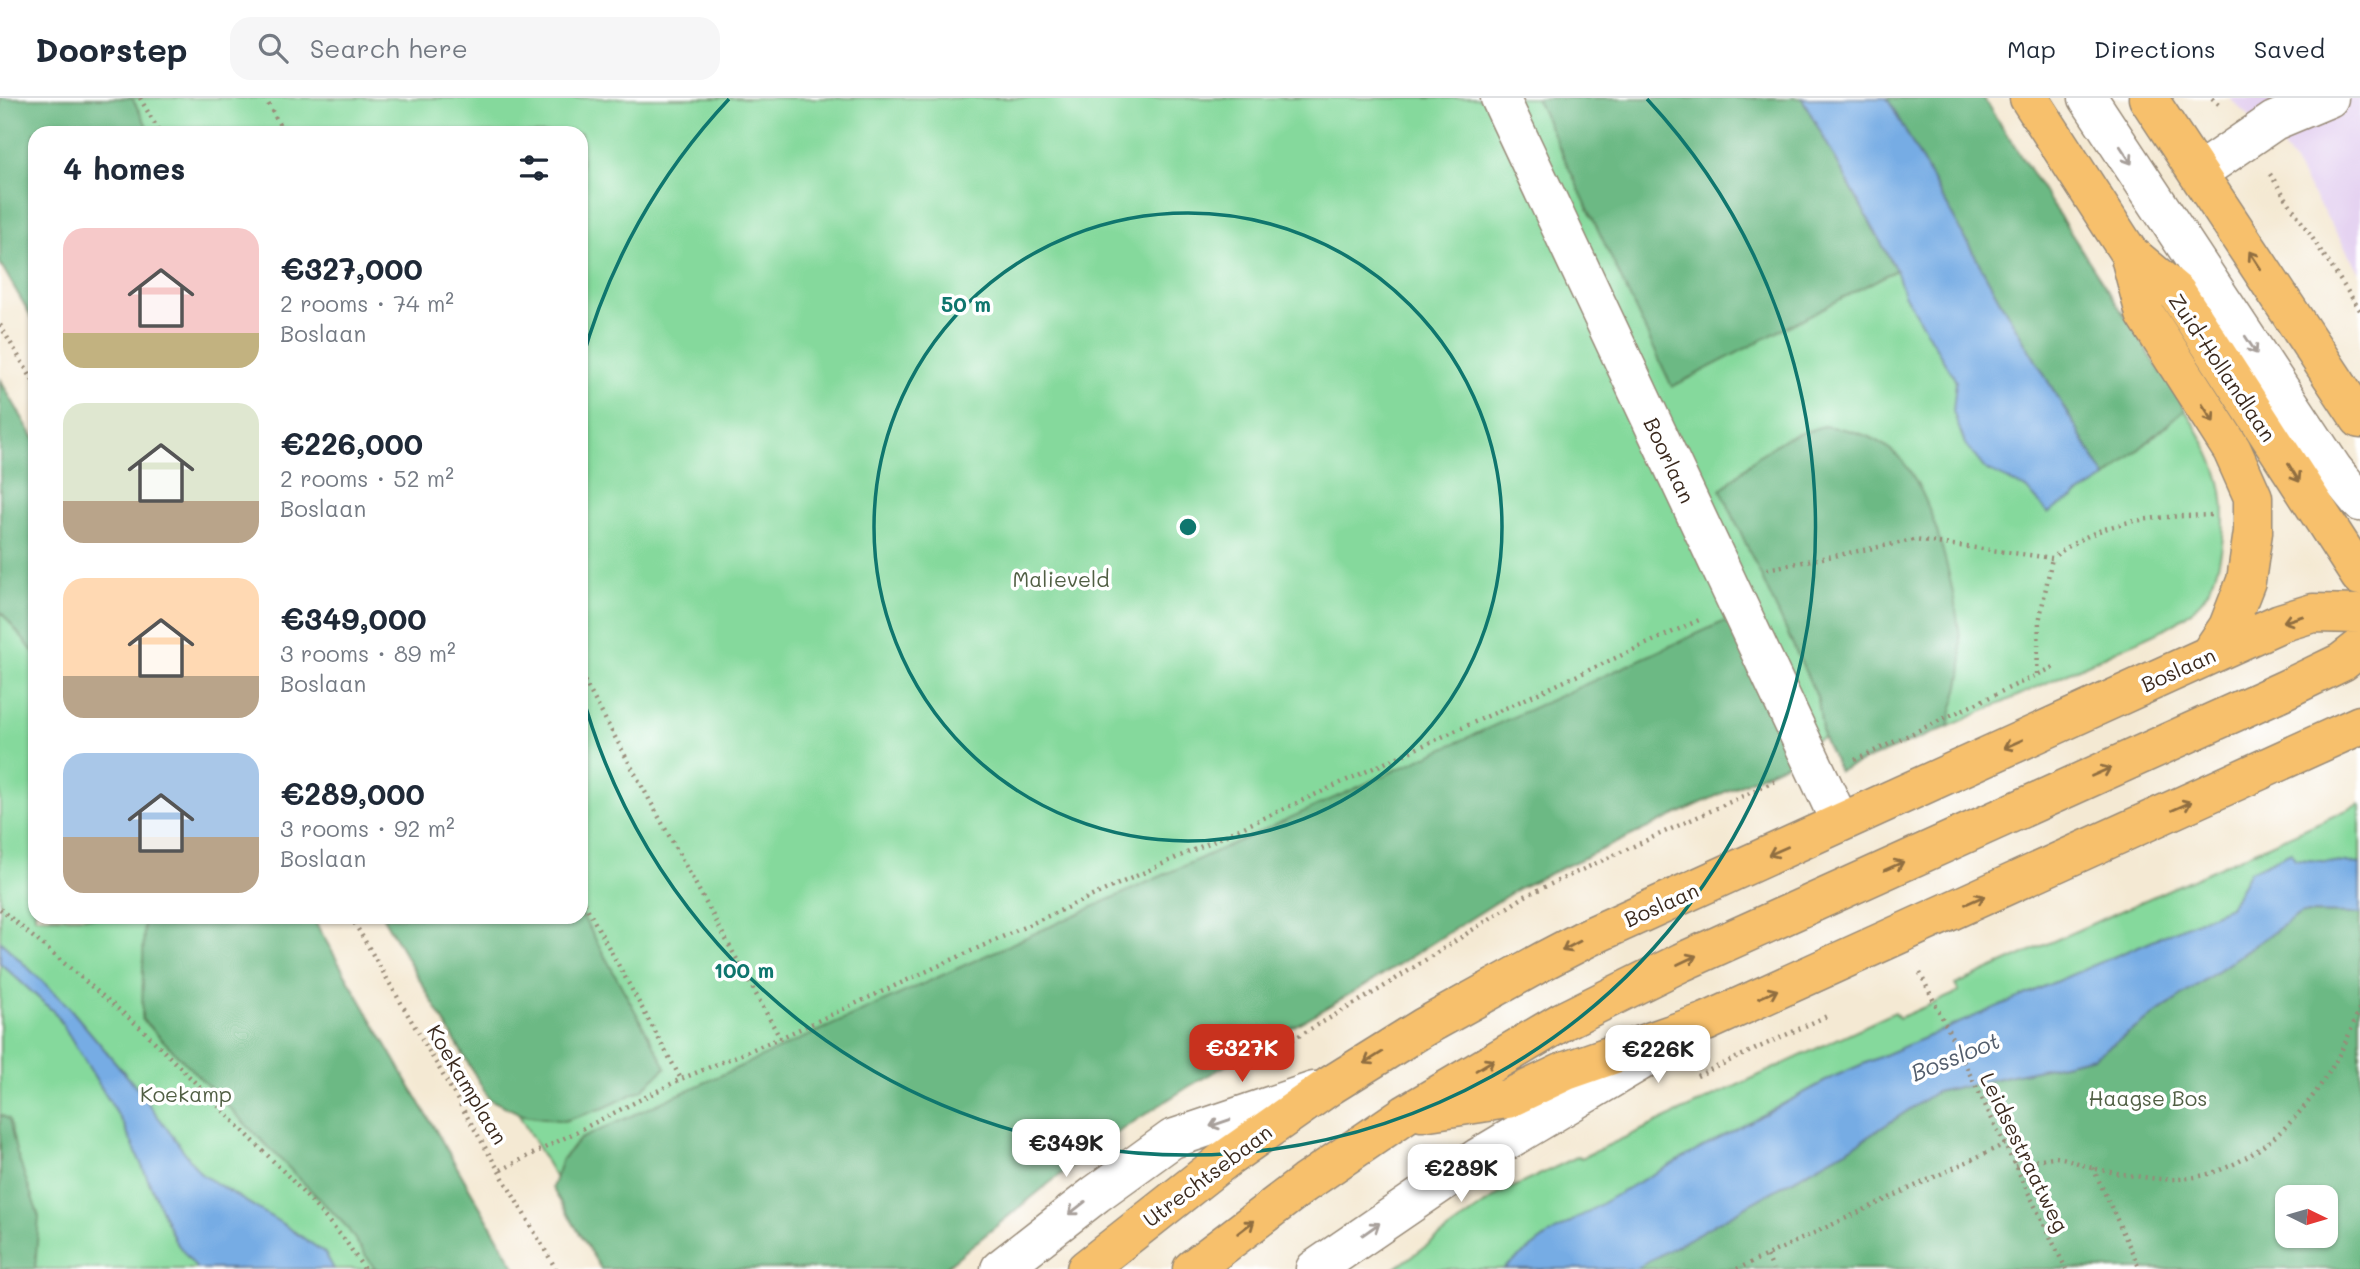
<!DOCTYPE html>
<meta charset="utf-8">
<style>
:root{--surface:#fff;--page:#f6f6f7;--text:#1f2937;--muted:#747a83;--line:#e0e1e3;--accent:#c8321e}
body{margin:0;font-family:Mali,sans-serif;background:var(--page);color:var(--text);height:100vh;display:flex;flex-direction:column;font-size:26px;white-space:nowrap}
*{box-sizing:border-box;margin:0}
p{font-size:23px;color:var(--muted)}
.icon{flex:none;width:38px;height:38px;fill:none;stroke:currentColor;stroke-width:2;stroke-linecap:round;stroke-linejoin:round}
.map{position:relative;flex:1;overflow:hidden}
.details{position:absolute;left:28px;top:28px;width:560px;height:798px;display:flex;flex-direction:column;background:var(--surface);border-radius:21px;box-shadow:0 2px 5px #0004}
.details>*{flex:none}
.needle{width:46px;rotate:95deg}
.fabs{position:absolute;left:2275px;top:1087px;display:grid;gap:14px}
.fabs a{display:grid;place-items:center;width:63px;height:63px;border-radius:14px;background:var(--surface);box-shadow:0 2px 5px #0004;font-size:35px}
.price{position:absolute;translate:-50% -60px;padding:0 16px;border-radius:14px;background:#fff;color:#222;font-size:23px;line-height:46px;filter:drop-shadow(0 2px 4px #0008)}
.price::after{content:'';position:absolute;left:50%;top:42px;width:21px;height:16px;margin-left:-10px;background:inherit;clip-path:polygon(0 0,100% 0,50% 100%)}
.price.current{background:var(--accent);color:#fff}
ul{padding:0;list-style:none}
li{display:flex;align-items:center;gap:21px;height:175px;padding:0 35px}
li span{display:grid;place-items:center;flex:none;width:196px;height:140px;border-radius:21px;color:#555}
li>.icon{margin-inline-start:auto}
span .icon{width:84px;height:84px;fill:#fffc;stroke-width:1}
li b{font-size:30px}
h2{display:flex;justify-content:space-between;align-items:center;height:84px;padding:0 35px;font-size:30px}
header{display:flex;align-items:center;gap:42px;box-sizing:border-box;height:98px;padding:0 35px;background:var(--surface);border-bottom:2px solid var(--line)}
header strong{font-size:33px}
nav{display:flex;gap:38px;margin-inline-start:auto;font-size:24px}
.search{width:490px;height:63px;background:var(--page);display:flex;align-items:center;gap:18px;box-sizing:border-box;padding:0 24px;border-radius:21px;color:var(--muted);font-size:26px}
.map>svg:first-child{display:block}
.built{fill:#e5d3f1}
.green{fill:#85d99c;stroke:#60825d;stroke-width:2;fill-rule:evenodd}
.forest{fill:#6cb984;stroke:#547251;stroke-width:2;fill-rule:evenodd}
.water{fill:#76ace4;stroke:#586b81;stroke-width:2}
.lines{fill:none;stroke-linecap:round;stroke-linejoin:round}
.minor-casing{stroke:#988a78;stroke-width:41}
.major-casing{stroke:#988a78;stroke-width:41}
.path{stroke:#988a78;stroke-width:4.5;stroke-dasharray:2 5;stroke-linecap:butt}
.minor{stroke:#fff;stroke-width:38}
.major{stroke:#f7c06c;stroke-width:38}
.oneway{stroke:#a79f9a}
.oneway2{stroke:#906e41}
.ring{fill:none;stroke:#0f766e;stroke-width:3.5}
.labels{text-anchor:middle;dominant-baseline:central;stroke-width:7;stroke-linejoin:round;paint-order:stroke}
.street-label{font-size:21px;fill:#3b2a1e;stroke:#fff}
.park-label{font-size:21px;fill:#515f44;stroke:#fff}
.water-label{font-size:23px;font-style:italic;fill:#535e6d;stroke:#fff}
.centre{fill:#0f766e;stroke:#fff;stroke-width:3.5}
.ring-label{font-size:21px;text-anchor:middle;font-weight:bold;fill:#0f766e;stroke:#fff;stroke-width:7;stroke-linejoin:round;paint-order:stroke}
</style>
<header>
<strong>Doorstep</strong>
<div class="search"><svg class="icon" aria-label="search" viewBox="0 0 24 24"><circle cx="10" cy="10" r="6"/><path d="M15 15l6 6"/></svg>Search here</div>
<nav><a>Map</a><a>Directions</a><a>Saved</a></nav>
</header>
<div class="map">
<svg width="2360" height="1171" viewBox="0 0 2360 1171">
<rect width="100%" height="100%" fill="#fff"/>
<filter id="ink" filterUnits="userSpaceOnUse"><feTurbulence type="fractalNoise" baseFrequency=".0143" numOctaves="2"/><feDisplacementMap in="SourceGraphic" scale="14" xChannelSelector="R" yChannelSelector="G"/><feConvolveMatrix kernelMatrix="1 2 1 2 8 2 1 2 1" color-interpolation-filters="sRGB"/></filter>
<filter id="wash" filterUnits="userSpaceOnUse"><feTurbulence type="fractalNoise" baseFrequency=".00686" numOctaves="4" result="noise"/><feDisplacementMap in="SourceGraphic" scale="28" xChannelSelector="R" yChannelSelector="G"/><feGaussianBlur stdDeviation="1.57" result="paint"/><feColorMatrix in="noise" values="0 0 0 0 0 0 0 0 0 0 0 0 0 0 0 0 0 1.4 0 .05"/><feComposite in="paint" operator="in"/></filter>
<g filter="url(#wash)">
<rect width="100%" height="100%" fill="#f4e9d3"/>
<!-- built -->
<path class="built" d="M2229 0H2360V174L2287 54Z"/>
<!-- green -->
<path class="green" d="M0 0H1846L2073 400 2106 380 2185 311C2200 336 2217 364 2222 393 2227 427 2223 478 2199 505 2179 528 2144 540 2117 552 2061 579 2004 604 1948 629L1957 585 1530 757 609 1171 403 819H581V35H35Z
M0 282 35 342V819H312L516 1171H0Z
M2360 706V1171H1394L1499 1096 1579 1058 1581 1060 1895 914 1899 920 1959 894 1955 887ZM2287 1099H2326V1138H2287Z"/>
<!-- forest -->
<path class="forest" d="M0 0H132L151 35H35V225L0 165Z
M1536 0H1802L1896 172 1672 289Z
M1887 0H1983L2185 311 2106 380 2000 203Z
M0 282 35 342V556L0 513Z
M1823 328C1850 331 1870 336 1892 353 1935 386 1961 514 1962 567 1962 586 1952 610 1948 629L1839 673 1823 640 1818 601 1721 392 1758 358 1786 340Z
M1723 524 1730 525 1800 659 1519 790 1371 884 1188 989 1124 1030 1052 1083 943 1171H601L552 1090 562 1061 580 1041Z
M581 815 666 969 642 992 604 1010 564 1023 523 1017 489 1001 383 819H581Z
M2301 815 2360 816V1171H1635L1860 1044 1936 994 2094 959ZM2287 1099H2326V1138H2287Z
M144 819H312L516 1171H375L345 1127 142 921Z
M0 1017 9 1021 16 1053 39 1119 35 1171H0Z"/>
<!-- water -->
<path class="water" d="M1802 0H1887L2000 203 2106 380 2048 415 2027 391 1985 371 1965 346 1953 313 1956 283 1904 196 1896 172Z
M2291 754 2295 761 2360 766V816L2301 815 2094 959 1936 994 1860 1044 1635 1171H1503L1547 1138 1633 1087 1835 978 2230 809 2250 773Z
M0 843 68 908 133 985 201 1076 286 1128 325 1155 334 1171H197L175 1143 124 1027 56 916 0 865Z"/>
</g>
<g filter="url(#ink)">
<g class="lines">
<!-- minor casing -->
<g class="minor-casing">
<path id="minor" d="M1500 0 1840 724
M2088 0 2333 371 2360 404
M2198 75 2274 23 2329 0
M1000 1171 1096 1096 1172 1041 1314 993
M1315 1171 1479 1059 1671 945"/>
</g>
<!-- major casing -->
<g class="major-casing">
<path id="major" d="M2029 0 2129 155 2177 195 2360 478
M2148 0 2360 321
M2129 155 2145 216 2232 352 2253 399V434L2246 483 2228 529 2209 557
M1422 1014 1507 1001 1566 973 1706 924 2360 627
M1086 1171 1223 1063 1331 987 1424 929 1545 862 1589 839 2280 525 2313 515 2360 516
M1192 1171 1305 1085 1406 1016 1563 923 1682 864 2284 592 2342 564 2360 550"/>
</g>
<!-- path -->
<path class="path" d="M140 0 160 35
M265 0 284 35
M2212 0 2222 9
M2270 76 2360 212
M0 227 35 286
M1767 471 1914 442 2052 460C2105 420 2149 419 2214 417
M2037 576 2039 524 2052 460
M581 577 780 940
M1855 662 2054 569
M581 799 681 981
M0 811 143 932 290 1080 345 1142 364 1171
M351 819 556 1171
M1920 875 2066 1171
M1238 973 1380 891 1527 797 1778 682
M1697 978 1829 917
M2015 1068C2027 1066 2044 1059 2056 1059 2068 1060 2081 1067 2092 1070 2114 1075 2138 1079 2160 1081 2257 1088 2333 991 2360 908
M2093 1070 2140 1171
M501 1072 681 981 780 940 1699 522
M1767 1158 1773 1171
M1737 1171 2005 1046"/>
<!-- minor -->
<use href="#minor" class="minor"/>
<!-- major -->
<use href="#major" class="major"/>
</g>
<!-- one-way arrows -->
<defs><path id="oneway-shaft" d="M-6 0H5M1.5-3L5.5 0L1.5 3" fill="none" stroke-width="1.6" stroke-linecap="round" stroke-linejoin="round" transform="scale(1.75)"/></defs>
<g class="oneway">
<use href="#oneway-shaft" transform="translate(2126 57) rotate(57)"/>
<use href="#oneway-shaft" transform="translate(2251 247) rotate(57)"/>
<use href="#oneway-shaft" transform="translate(1220 1025) rotate(161)"/>
<use href="#oneway-shaft" transform="translate(1077 1110) rotate(142)"/>
<use href="#oneway-shaft" transform="translate(1371 1131) rotate(-35)"/>
</g>
<g class="oneway2">
<use href="#oneway-shaft" transform="translate(2255 162) rotate(-123)"/>
<use href="#oneway-shaft" transform="translate(2208 315) rotate(57)"/>
<use href="#oneway-shaft" transform="translate(2294 375) rotate(58)"/>
<use href="#oneway-shaft" transform="translate(2293 521) rotate(163)"/>
<use href="#oneway-shaft" transform="translate(2013 646) rotate(156)"/>
<use href="#oneway-shaft" transform="translate(2101 674) rotate(-24)"/>
<use href="#oneway-shaft" transform="translate(2182 708) rotate(-24)"/>
<use href="#oneway-shaft" transform="translate(1778 753) rotate(156)"/>
<use href="#oneway-shaft" transform="translate(1894 768) rotate(-24)"/>
<use href="#oneway-shaft" transform="translate(1975 802) rotate(-24)"/>
<use href="#oneway-shaft" transform="translate(1571 848) rotate(152)"/>
<use href="#oneway-shaft" transform="translate(1687 862) rotate(-25)"/>
<use href="#oneway-shaft" transform="translate(1768 896) rotate(-24)"/>
<use href="#oneway-shaft" transform="translate(1373 960) rotate(148)"/>
<use href="#oneway-shaft" transform="translate(1485 967) rotate(-31)"/>
<use href="#oneway-shaft" transform="translate(1246 1129) rotate(-37)"/>
</g>
</g>
<!-- distance rings -->
<g class="ring">
<circle cx="1188" cy="429" r="314"/>
<path d="M581 266A628 628 0 0 1 729 1M1647 1A628 628 0 1 1 581 592"/>
</g>
<g class="labels">
<!-- street labels -->
<g class="street-label">
<text transform="translate(2223 269) rotate(56)">Zuid-Hollandlaan</text>
<text transform="translate(1670 362) rotate(65)">Boorlaan</text>
<text transform="translate(2178 571) rotate(-24)">Boslaan</text>
<text transform="translate(1661 806) rotate(-24)">Boslaan</text>
<text transform="translate(468 986) rotate(59)">Koekamplaan</text>
<text transform="translate(2025 1054) rotate(64)">Leidsestraatweg</text>
<text transform="translate(1207 1077) rotate(-37)">Utrechtsebaan</text>
</g>
<!-- park labels -->
<g class="park-label">
<text x="1061" y="480">Malieveld</text>
<text x="186" y="995">Koekamp</text>
<text x="2148" y="999">Haagse Bos</text>
</g>
<!-- water labels -->
<g class="water-label">
<text transform="translate(1955 958) rotate(-22)">Bossloot</text>
</g>
</g>
<circle cx="1188" cy="429" r="10" class="centre"/>
<g class="ring-label">
<text x="966" y="214">50 m</text>
<text x="744" y="880">100 m</text>
</g>
</svg>
<div class="fabs">
<a><svg class="needle" viewBox="-14 -14 28 28"><path d="M0-13l5 13h-10z" fill="#e53935"/><path d="M0 13l5-13h-10z" fill="#747a83"/></svg></a>
</div>
<b class="price current" style="left:1242px;top:986px">€327K</b>
<b class="price" style="left:1658px;top:987px">€226K</b>
<b class="price" style="left:1066px;top:1081px">€349K</b>
<b class="price" style="left:1461px;top:1106px">€289K</b>
<section class="details">
<h2>4 homes<svg class="icon" aria-label="filters" viewBox="0 0 24 24"><path d="M4 7h16M4 17h16"/><circle cx="9" cy="7" r="2"/><circle cx="15" cy="17" r="2"/></svg></h2>
<ul>
<li><span style="background:linear-gradient(#f6c9c9 75%,#c2b280 0)"><svg class="icon" aria-label="home" viewBox="0 0 24 24"><path d="M3 11l9-7 9 7M6 9v11h12V9"/></svg></span><div><b>€327,000</b><p>2 rooms · 74 m²</p><p>Boslaan</p></div></li>
<li><span style="background:linear-gradient(#dfe7d0 70%,#b9a48a 0)"><svg class="icon" aria-label="home" viewBox="0 0 24 24"><path d="M3 11l9-7 9 7M6 9v11h12V9"/></svg></span><div><b>€226,000</b><p>2 rooms · 52 m²</p><p>Boslaan</p></div></li>
<li><span style="background:linear-gradient(#ffd9b3 70%,#b9a48a 0)"><svg class="icon" aria-label="home" viewBox="0 0 24 24"><path d="M3 11l9-7 9 7M6 9v11h12V9"/></svg></span><div><b>€349,000</b><p>3 rooms · 89 m²</p><p>Boslaan</p></div></li>
<li><span style="background:linear-gradient(#a9c7e8 60%,#b9a48a 0)"><svg class="icon" aria-label="home" viewBox="0 0 24 24"><path d="M3 11l9-7 9 7M6 9v11h12V9"/></svg></span><div><b>€289,000</b><p>3 rooms · 92 m²</p><p>Boslaan</p></div></li>
</ul>
</section>
</div>
